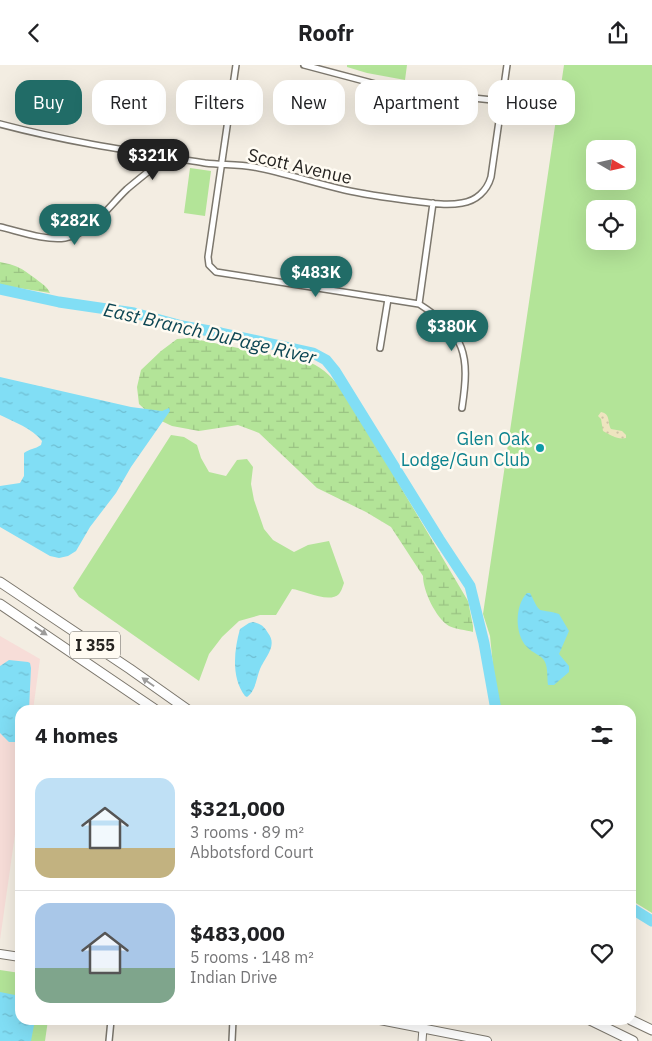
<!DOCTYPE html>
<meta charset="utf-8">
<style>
:root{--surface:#fff;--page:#f2f2f2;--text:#202124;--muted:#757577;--line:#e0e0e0;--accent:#216c67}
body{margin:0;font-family:"IBM Plex Sans",sans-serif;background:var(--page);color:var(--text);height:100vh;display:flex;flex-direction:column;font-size:19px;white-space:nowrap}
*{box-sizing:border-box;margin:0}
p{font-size:16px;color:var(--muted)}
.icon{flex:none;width:28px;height:28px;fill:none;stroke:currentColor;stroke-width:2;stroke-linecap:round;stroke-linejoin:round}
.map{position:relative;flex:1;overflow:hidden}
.drawer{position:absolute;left:15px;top:640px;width:621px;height:320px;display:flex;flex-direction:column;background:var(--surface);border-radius:15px;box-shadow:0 5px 20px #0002}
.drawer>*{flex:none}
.banner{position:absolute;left:15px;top:15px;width:622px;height:45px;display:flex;gap:10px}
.needle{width:32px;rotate:99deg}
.fabs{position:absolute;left:586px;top:75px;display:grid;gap:10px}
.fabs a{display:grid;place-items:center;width:50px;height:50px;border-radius:10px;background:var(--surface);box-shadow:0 5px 20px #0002;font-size:25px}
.price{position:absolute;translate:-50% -42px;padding:0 11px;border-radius:18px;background:var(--accent);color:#fff;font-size:16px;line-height:32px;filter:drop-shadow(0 1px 2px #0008)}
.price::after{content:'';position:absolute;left:50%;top:30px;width:15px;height:11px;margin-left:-8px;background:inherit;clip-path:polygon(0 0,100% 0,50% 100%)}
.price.selected{background:#222;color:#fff}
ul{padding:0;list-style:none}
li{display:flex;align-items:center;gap:15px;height:125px;padding:0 20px}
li+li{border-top:1px solid var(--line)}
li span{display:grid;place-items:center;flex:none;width:140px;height:100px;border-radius:15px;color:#555}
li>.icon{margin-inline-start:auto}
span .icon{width:60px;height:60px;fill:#fffc;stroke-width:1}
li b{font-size:21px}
h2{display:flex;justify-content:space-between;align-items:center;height:60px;padding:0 20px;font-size:21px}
.chip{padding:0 18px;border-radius:15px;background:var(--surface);box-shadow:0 5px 20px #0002;font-size:18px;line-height:45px}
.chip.selected{background:var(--accent);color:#fff}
header{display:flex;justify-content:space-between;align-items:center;height:65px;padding:0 20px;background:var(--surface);font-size:22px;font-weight:800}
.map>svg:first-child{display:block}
.commercial{fill:#f7ddd8}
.green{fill:#b3e498;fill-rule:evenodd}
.wetland{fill:url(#wetland-marsh)}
.sand{fill:url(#sand-dots)}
.water{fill:url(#water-ripples)}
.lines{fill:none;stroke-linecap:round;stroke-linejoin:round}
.river{stroke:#81def5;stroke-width:11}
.street-casing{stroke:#7c776d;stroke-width:8}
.secondary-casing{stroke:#7c776d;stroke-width:9}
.primary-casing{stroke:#7c776d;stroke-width:10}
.highway-casing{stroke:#7c776d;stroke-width:11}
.street{stroke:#fff;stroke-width:5}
.secondary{stroke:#fff;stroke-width:7}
.primary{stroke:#fff;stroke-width:8}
.highway{stroke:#fff;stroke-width:9}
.oneway{fill:#9d9c9b}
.culture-dot{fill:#0f9aa8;stroke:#fffbf2;stroke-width:2}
.labels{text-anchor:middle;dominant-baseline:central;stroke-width:5;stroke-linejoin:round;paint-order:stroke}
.shield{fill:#fffbf2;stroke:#676460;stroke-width:1}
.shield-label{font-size:16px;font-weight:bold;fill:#262421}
.street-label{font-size:18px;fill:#262421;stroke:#fffbf2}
.culture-label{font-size:18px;fill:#0d838f;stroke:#fffbf2;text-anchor:end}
.water-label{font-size:19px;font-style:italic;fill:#0d4653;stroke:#fffbf2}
</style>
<header><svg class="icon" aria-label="back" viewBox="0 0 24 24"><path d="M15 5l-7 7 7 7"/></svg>Roofr<svg class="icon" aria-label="share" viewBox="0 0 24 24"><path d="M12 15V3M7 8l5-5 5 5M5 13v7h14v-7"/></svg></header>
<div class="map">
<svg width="652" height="976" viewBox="0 0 652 976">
<defs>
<pattern id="wetland-marsh" width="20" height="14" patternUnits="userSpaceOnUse" patternTransform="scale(1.25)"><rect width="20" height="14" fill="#b3e498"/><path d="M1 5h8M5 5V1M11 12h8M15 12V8" fill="none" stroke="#9ac383"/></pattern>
<pattern id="sand-dots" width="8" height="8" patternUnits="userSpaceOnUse" patternTransform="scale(1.25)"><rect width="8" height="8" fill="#eee4bf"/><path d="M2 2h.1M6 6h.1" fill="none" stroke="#ccc3a4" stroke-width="1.8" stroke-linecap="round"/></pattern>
<pattern id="water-ripples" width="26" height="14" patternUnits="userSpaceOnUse" patternTransform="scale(1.25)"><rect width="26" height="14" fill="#81def5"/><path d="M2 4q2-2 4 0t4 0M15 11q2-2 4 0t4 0" fill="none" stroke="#6fbed2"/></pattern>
</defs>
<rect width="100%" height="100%" fill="#f3ede2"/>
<!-- commercial -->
<path class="commercial" d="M0 571 40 594 33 645H20V734L0 875Z"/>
<!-- green -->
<path class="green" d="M347 0H407L405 15 367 8 347 2Z
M564 0H652V848L631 835V645H501L494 611 490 571 483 549ZM595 84H628V116H595ZM595 144H628V176H595Z
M190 103 211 106 205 151 184 148Z
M171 370 184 372 197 380 201 393 209 407 226 411 237 395 247 394 253 402 251 419 254 435 264 464 273 475 294 487 308 480 329 476 344 518C343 521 341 527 339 529 329 539 303 525 292 524L276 550H260L239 556 222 572 209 589 199 616 79 532 73 523Z
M0 905 20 908V955H48L45 976H0Z"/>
<!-- wetland -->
<path class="wetland" d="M0 197C19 201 21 203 36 214 43 220 46 220 50 228L0 220Z
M190 273 291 294C328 295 342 326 360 353L468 536 473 561V567C466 565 455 564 449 561 436 553 423 526 423 511L391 462 366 447 317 423 259 368 238 360 199 366 172 361 153 352 139 339 137 322 141 305 161 286 177 274Z"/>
<!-- sand -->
<path class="sand" d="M601 347C611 349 607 357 611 364L622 366 626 370V373C618 375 610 370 603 366L601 354 598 351Z"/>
<!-- water -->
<path class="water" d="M0 312 131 342 162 346 169 343 170 346 131 402 116 428 90 462 76 486 68 491 59 493 50 491 0 462V421L20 418 24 411V388C29 384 35 384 41 380L42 376C32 363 14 357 0 350Z
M527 528H530C542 552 536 542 559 549L569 566 559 589 569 601V607L554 620H548C547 613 548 603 545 597 542 590 532 588 527 582 514 569 515 540 527 528Z
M253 557C261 559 264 561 268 568 278 581 265 592 260 604 256 614 256 625 247 632L245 631C231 613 234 585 240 564L249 558Z
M9 595 28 597 30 598 31 603 29 645H20V677H9L0 668V601Z
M0 927 20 931V955H35L31 976H0Z"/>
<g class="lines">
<!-- river -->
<path class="river" d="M0 224 59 237 134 248 182 261 221 268 313 288 326 295 335 306 439 474 470 521 484 578 496 645
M631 843 652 856"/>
<!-- street casing -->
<g class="street-casing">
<path id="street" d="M236 0 208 192 209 200 216 207 419 239C466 269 470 290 462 343
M304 0 383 21 425 28 502 36
M0 59C68 77 136 87 205 98 221 100 238 99 254 102 285 108 314 118 345 125 367 130 390 133 413 136 429 138 446 141 462 138 476 136 487 126 491 112L507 0
M0 162C18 166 46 176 65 173 92 168 108 142 127 124 140 113 153 103 166 92
M419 239 433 138
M380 283 388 234
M109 976 111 955
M232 976 233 955"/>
</g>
<!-- secondary casing -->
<g class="secondary-casing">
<path id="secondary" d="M422 976 423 963"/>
</g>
<!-- primary casing -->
<g class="primary-casing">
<path id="primary" d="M0 889 20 892
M380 955 487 976"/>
</g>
<!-- highway casing -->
<g class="highway-casing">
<path id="highway" d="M0 517 130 604 188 645
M0 539 156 645
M590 955 633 976
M631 955 652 965"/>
</g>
<!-- street -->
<use href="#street" class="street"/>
<!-- secondary -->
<use href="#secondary" class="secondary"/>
<!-- primary -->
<use href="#primary" class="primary"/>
<!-- highway -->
<use href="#highway" class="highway"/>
</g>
<!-- one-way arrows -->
<defs><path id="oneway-solid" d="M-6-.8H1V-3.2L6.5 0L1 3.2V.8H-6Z" transform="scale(1.25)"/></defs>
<g class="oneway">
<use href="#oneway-solid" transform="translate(41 566) rotate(34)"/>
<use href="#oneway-solid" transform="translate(148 617) rotate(-145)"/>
</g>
<!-- markers -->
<circle class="culture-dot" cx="540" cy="383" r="5"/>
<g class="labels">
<!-- shield labels -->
<rect class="shield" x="70" y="566.5" width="50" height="27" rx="4"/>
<g class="shield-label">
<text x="95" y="580">I 355</text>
</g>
<!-- street labels -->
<g class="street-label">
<text transform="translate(300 101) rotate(13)">Scott Avenue</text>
</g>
<!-- culture labels -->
<g class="culture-label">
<text x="530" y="373">Glen Oak<tspan x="530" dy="21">Lodge/Gun Club</tspan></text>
</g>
<!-- water labels -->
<g class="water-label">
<text transform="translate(210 268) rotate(13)">East Branch DuPage River</text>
</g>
</g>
</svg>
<div class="fabs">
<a><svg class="needle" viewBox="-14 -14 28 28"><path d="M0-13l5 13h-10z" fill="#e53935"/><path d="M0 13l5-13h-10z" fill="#757577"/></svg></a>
<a><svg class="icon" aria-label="locate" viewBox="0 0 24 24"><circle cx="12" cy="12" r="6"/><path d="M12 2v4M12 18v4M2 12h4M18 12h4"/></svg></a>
</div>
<b class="price selected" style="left:153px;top:116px">$321K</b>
<b class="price" style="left:75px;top:181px">$282K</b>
<b class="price" style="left:316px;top:233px">$483K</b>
<b class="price" style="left:452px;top:287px">$380K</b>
<div class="banner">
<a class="chip selected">Buy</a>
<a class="chip">Rent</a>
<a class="chip">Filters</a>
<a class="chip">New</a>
<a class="chip">Apartment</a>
<a class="chip">House</a>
</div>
<section class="drawer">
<h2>4 homes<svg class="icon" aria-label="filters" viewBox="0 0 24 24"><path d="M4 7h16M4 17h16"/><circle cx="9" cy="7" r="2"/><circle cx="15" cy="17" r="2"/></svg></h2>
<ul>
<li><span style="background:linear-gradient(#bfe0f5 70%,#c2b280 0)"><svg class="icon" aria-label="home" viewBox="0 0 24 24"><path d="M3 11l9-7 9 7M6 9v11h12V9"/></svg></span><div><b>$321,000</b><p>3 rooms · 89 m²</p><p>Abbotsford Court</p></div><svg class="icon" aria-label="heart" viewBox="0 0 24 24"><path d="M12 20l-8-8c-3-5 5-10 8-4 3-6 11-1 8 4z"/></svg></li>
<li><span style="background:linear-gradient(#a9c7e8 65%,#7fa58c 0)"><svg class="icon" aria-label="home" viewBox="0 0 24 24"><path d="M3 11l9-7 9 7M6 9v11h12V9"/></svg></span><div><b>$483,000</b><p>5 rooms · 148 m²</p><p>Indian Drive</p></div><svg class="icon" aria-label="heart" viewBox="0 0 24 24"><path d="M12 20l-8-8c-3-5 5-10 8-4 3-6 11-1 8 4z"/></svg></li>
</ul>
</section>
</div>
